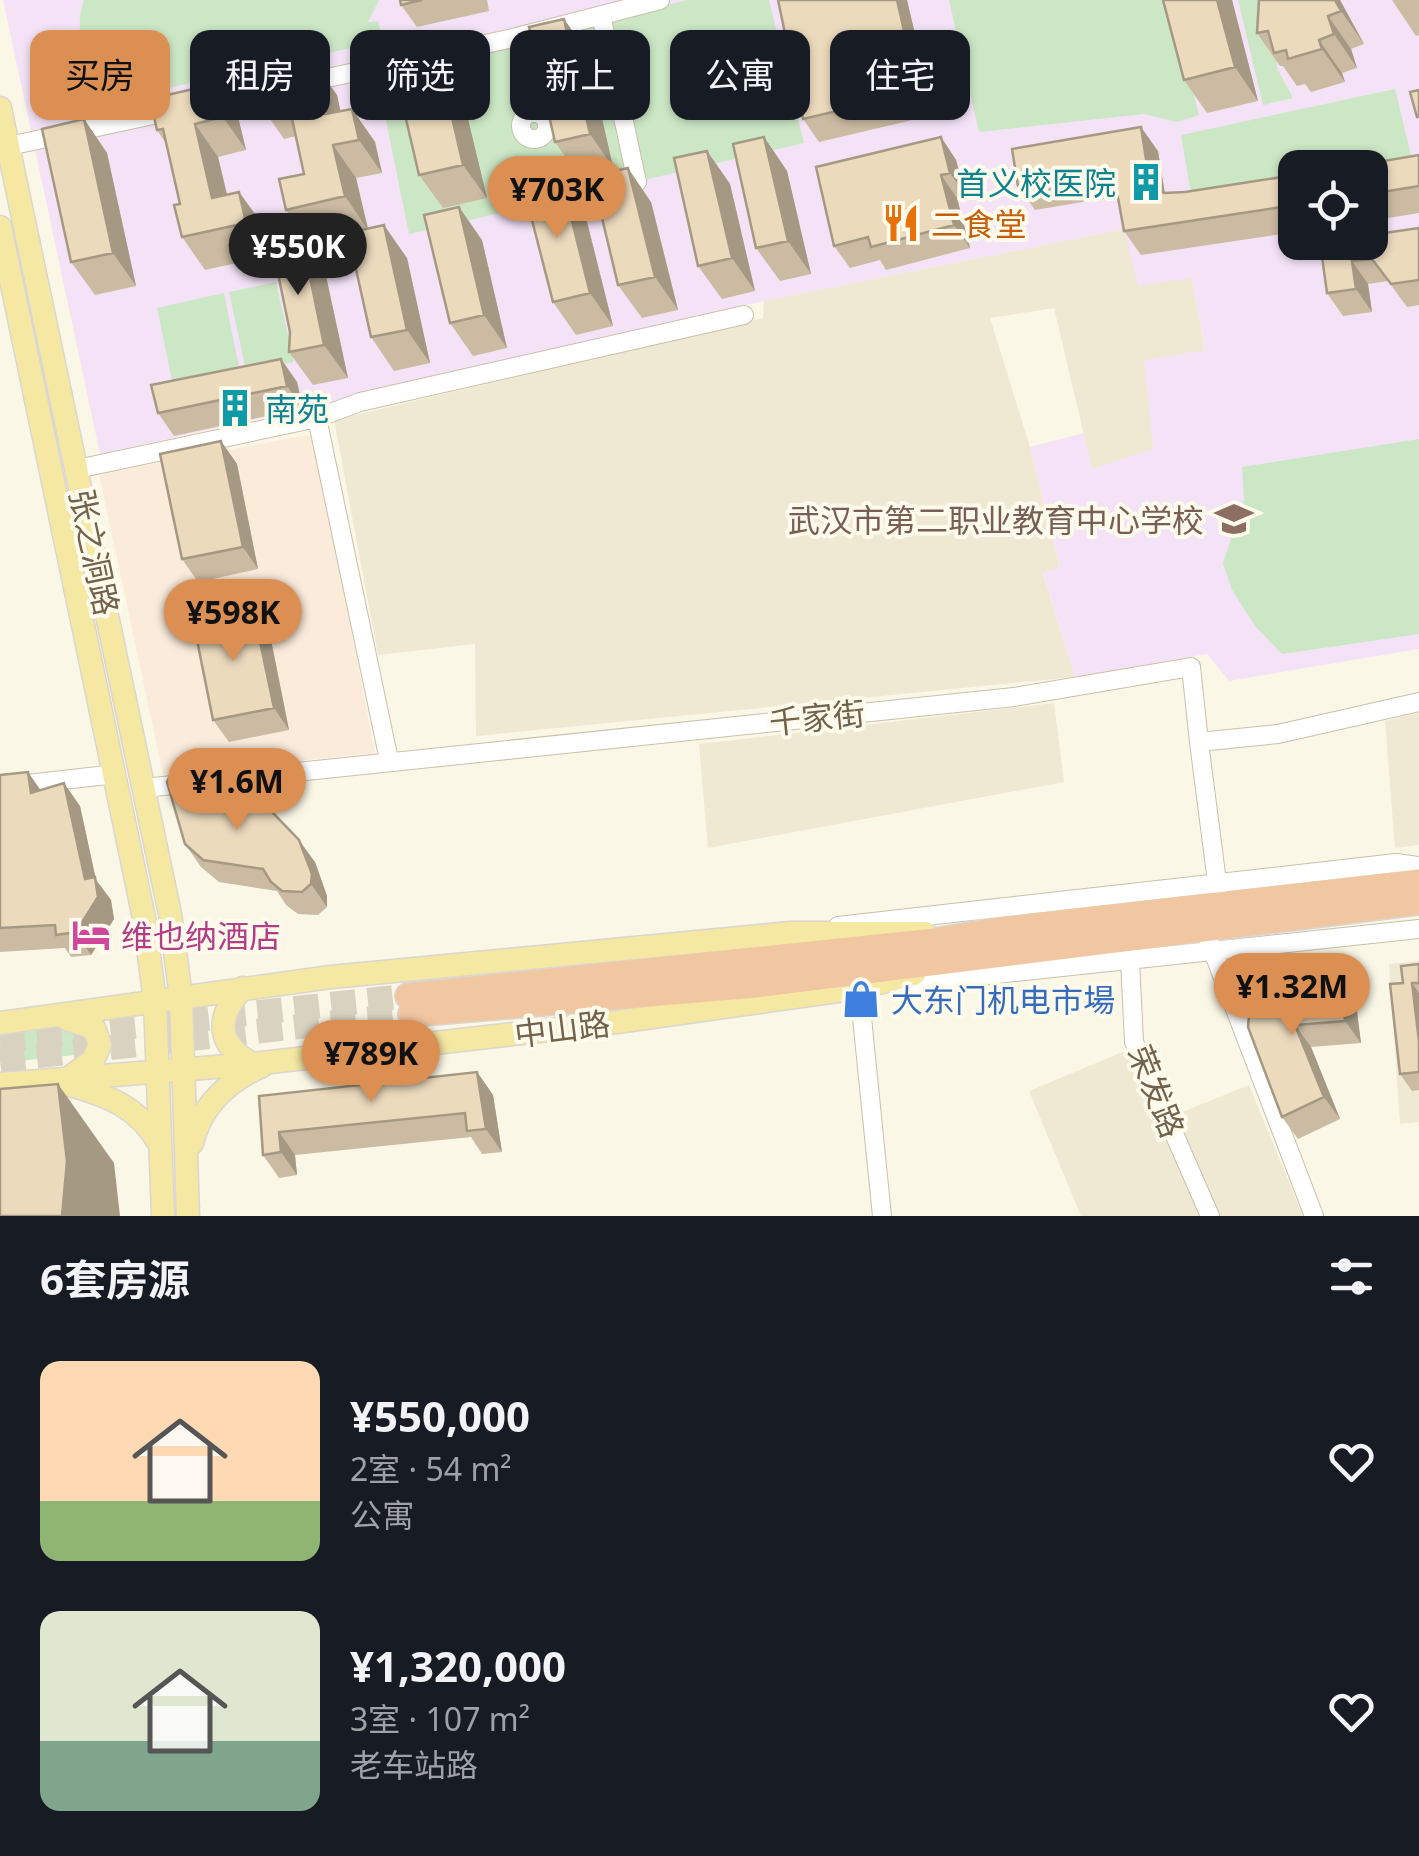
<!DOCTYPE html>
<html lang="zh">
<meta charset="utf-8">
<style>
:root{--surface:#171b24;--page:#20242c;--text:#f1f3f6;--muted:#9ea1a6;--accent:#dc8f53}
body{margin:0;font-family:"Noto Sans","Noto Sans SC",sans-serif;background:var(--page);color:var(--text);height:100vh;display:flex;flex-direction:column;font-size:38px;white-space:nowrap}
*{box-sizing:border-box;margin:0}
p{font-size:32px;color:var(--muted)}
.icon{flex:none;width:55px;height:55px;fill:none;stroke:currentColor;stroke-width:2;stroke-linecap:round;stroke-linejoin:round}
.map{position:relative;height:1216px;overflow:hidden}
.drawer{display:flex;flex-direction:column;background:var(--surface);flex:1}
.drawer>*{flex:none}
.guide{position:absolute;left:30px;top:30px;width:1360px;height:90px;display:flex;gap:20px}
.buttons{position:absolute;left:1278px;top:150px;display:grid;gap:20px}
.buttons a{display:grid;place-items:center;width:110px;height:110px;border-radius:20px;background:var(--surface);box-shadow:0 2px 8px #0004;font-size:50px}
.price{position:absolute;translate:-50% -85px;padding:0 22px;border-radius:35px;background:var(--accent);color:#111;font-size:32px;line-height:65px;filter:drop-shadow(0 2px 5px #0008)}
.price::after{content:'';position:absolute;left:50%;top:60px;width:30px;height:22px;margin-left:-15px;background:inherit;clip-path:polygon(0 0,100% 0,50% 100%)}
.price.active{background:#222;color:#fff}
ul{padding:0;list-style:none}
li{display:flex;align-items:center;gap:30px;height:250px;padding:0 40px}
li span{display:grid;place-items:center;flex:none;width:280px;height:200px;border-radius:20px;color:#555}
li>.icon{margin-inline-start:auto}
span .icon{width:120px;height:120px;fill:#fffc;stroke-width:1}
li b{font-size:42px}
h2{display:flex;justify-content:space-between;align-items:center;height:120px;padding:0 40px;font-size:42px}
.tag{padding:0 35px;border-radius:20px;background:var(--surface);box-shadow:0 2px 8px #0004;font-size:35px;line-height:90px}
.tag.active{background:var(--accent);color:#111}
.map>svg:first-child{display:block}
.residential{fill:#efe8d2}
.commercial{fill:#faebda}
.education{fill:#f4e3f7;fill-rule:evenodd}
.green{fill:#cce7c5}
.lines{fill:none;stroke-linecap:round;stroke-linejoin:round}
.highway-tunnel{stroke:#d9d2c0;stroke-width:25;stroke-dasharray:25 12;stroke-linecap:butt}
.minor-casing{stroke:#c9bfaa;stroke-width:20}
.major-casing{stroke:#dad6d0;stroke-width:25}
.highway-casing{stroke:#dad6d0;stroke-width:28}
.minor{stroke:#fff;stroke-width:18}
.major{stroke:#f5e8a3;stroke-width:22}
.highway{stroke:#f1c7a1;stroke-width:25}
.wall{fill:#cbbba3}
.shaded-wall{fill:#a59984}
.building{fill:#ecdabd;stroke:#a59984;stroke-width:2.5}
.labels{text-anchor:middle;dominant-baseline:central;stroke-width:8;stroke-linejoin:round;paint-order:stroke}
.culture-label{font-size:32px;fill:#0d838f;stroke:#fefbec;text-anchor:end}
.food-label{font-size:32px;fill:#c56008;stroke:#fefbec;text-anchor:start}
.education-label{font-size:32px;fill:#785e54;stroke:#fefbec;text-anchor:end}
.street-label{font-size:32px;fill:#72624c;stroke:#fefbec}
.hotel-label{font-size:32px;fill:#b23c85;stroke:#fefbec;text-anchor:start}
.shop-label{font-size:32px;fill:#366cbe;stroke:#fefbec;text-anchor:start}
</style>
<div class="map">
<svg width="1419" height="1216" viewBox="0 0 1419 1216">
<rect width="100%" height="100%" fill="#fbf7e6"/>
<!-- residential -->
<path class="residential" d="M1124 229 1192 278 1205 351 1154 449 1092 469 1054 308 990 318 1030 447 1060 568 1043 574 1075 677 476 736 475 644 378 655 334 420 763 318 764 301Z
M1054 703 1064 782 708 848 699 744Z
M1419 713V845L1395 848 1385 721Z
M1419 961V1122L1400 1124 1389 964Z
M1125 1051 1155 1123 1249 1085 1303 1216H1081L1029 1091Z"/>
<!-- commercial -->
<path class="commercial" d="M313 434 375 753 163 774 99 474Z"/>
<!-- education -->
<path class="education" d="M3 0H1419V649L1229 681 1207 654 1075 677 1043 573 1060 567 1030 447 1084 433 1092 469 1153 449 1144 360 1205 350 1192 278 1138 286 1124 229 720 310 303 409 100 454ZM1295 168H1370V242H1295Z"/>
<!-- green -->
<path class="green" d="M84 0H379L368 22 378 21 383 41 109 101 104 82 113 79C83 66 73 30 84 0Z
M687 0H769L804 143 409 234 377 76Z
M949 0H1169L1199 115 1177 122 1144 114 979 132Z
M1238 0H1277V68L1293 98 1263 105Z
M1395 89 1413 163 1370 168H1295V183L1192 200 1181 135Z
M276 282 294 362 246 371 229 292Z
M224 293 240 372 173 385 157 308Z
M1419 439V634L1282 654 1255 626 1232 590 1223 563 1244 500 1242 467Z
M80 1027 92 1034 85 1054 0 1063V1034Z"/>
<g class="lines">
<!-- highway-tunnel -->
<path class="highway-tunnel" d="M0 1041 408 996
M0 1060 411 1014"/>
<!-- minor casing -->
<g class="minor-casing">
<path id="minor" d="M601 15 637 182
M304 83 513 38 660 0
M206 104 278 88
M521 126a13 13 0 1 1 26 0a13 13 0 1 1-26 0Z
M0 148 176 110
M317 418 389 760
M77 469 317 418 360 402 744 315
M1199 742 1218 890
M0 787 116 774
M144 788 1014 697 1191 667 1199 742 1278 734 1419 702
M838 926 1396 863 1419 866
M1209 941 1314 1216
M1130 961 1134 1042 1210 1216
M902 984 1419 929
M872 987 859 988 882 1216"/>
</g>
<!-- major casing -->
<g class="major-casing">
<path id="major" d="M0 108 170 914 181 997 188 1216
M0 227 144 918 155 1001 163 1216
M243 988C215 1017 216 1045 253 1064
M67 1019 94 1028 100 1045 93 1060 70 1077
M0 1023 331 977 790 933H925
M0 1084 253 1064 617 1022 859 988 914 974
M70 1085C109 1096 140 1108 160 1145
M192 1143C201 1106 228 1081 262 1066"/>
</g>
<!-- highway casing -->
<g class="highway-casing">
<path id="highway" d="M408 996 935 941 998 930 1419 882
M411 1014 756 985 1419 902"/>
</g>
<!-- minor -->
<use href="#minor" class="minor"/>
<!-- major -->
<use href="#major" class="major"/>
<!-- highway -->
<use href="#highway" class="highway"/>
</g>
<!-- wall -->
<path class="wall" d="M400 0H487L489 11 417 27 401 5Z
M907 0 934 115 819 142 803 119Z
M1163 0H1232L1258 101 1207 113 1184 80Z
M1259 0H1340L1364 44 1351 49 1357 68 1342 73 1345 82 1311 92 1305 84 1297 86 1283 66H1280L1257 33Z
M1392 0H1419V35L1416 36Z
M564 19 587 52 613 167 578 175 555 142Z
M456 69 487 198 443 208 419 175Z
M254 75 337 95 340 111 352 109 375 142 382 173 356 178 368 228 407 258 430 363 394 371 371 337 348 234 309 244 286 210 304 174 296 136 284 139 261 106Z
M150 99 238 117 246 150 218 157 227 194 239 192 263 225 269 256 205 270 182 237 180 204 167 145 157 130Z
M84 119 107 153 136 286 95 295 71 262Z
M764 137 787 171 811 274 780 281 756 248Z
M941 137 956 160 966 196 957 198 970 248 886 270 880 260 850 268 834 246Z
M707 151 730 184 755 291 722 299 698 266Z
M1158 151 1165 193 1185 192 1295 175V232L1141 255 1124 231 1118 196 1035 210 1018 186Z
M1419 155V213L1370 221V168Z
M562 181 585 214 613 326 576 335 553 302Z
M651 202 678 310 642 318 618 285Z
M1383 227 1387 233 1419 228V305L1407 307 1388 281 1368 284 1372 312 1343 316 1327 293 1320 242Z
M482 240 507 348 473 356 450 323Z
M326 276 348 378 313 385 289 352Z
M281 359 297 382 303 408 174 436 158 413Z
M221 441 237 464 258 569 198 582 182 559Z
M269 630 289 730 229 742 213 720Z
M0 775 80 806 96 880 111 900 114 919 91 955 71 957 65 948 0 952Z
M222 792 225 799 315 862 327 896V907L318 915 298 914 286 905 277 891 219 882 201 867 185 844Z
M1419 964V1090L1412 1091 1400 1074 1403 983Z
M1251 994 1356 1004 1361 1043 1311 1047 1340 1119 1298 1139 1282 1117Z
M477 1072 493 1095 502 1152 482 1154 471 1137 295 1155 297 1175 279 1178 263 1155 259 1096Z"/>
<!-- shaded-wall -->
<path class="shaded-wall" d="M897 0H907L934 115 918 92Z
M1217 0H1232L1258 101 1235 67Z
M1335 0H1340L1364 44 1341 11Z
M1328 16 1351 49 1357 68 1334 34Z
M564 19 587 52 613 167 590 134Z
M433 35 456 69 487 198 463 165Z
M1319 40 1342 73 1345 82 1322 49Z
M313 61 337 95 347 142 325 114Z
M215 84 238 117 246 150 223 117Z
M352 109 375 142 382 173 359 140Z
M84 119 107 153 136 286 113 253Z
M195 124 218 157 234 225 212 198Z
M1141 127 1158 151 1167 208 1150 184Z
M764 137 787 171 811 274 788 241Z
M941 137 956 160 966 196 950 173Z
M333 145 356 178 368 230 345 196Z
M707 151 730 184 755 291 732 258Z
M628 168 651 202 678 310 655 277Z
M941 175 957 198 970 248 954 225Z
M562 181 585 214 613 326 590 293Z
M239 192 263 225 269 256 246 223Z
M459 207 482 240 507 348 484 315Z
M384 225 407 258 430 363 407 330Z
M303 243 326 276 348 378 324 345Z
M1352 261 1368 284 1372 312 1356 289Z
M281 359 297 382 303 408 287 386Z
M221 441 237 464 258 569 243 547Z
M253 608 269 630 289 730 274 708Z
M206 770 222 792 232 816 216 793Z
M28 772 44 795 31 793Z
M64 783 80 806 96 880 111 900 114 919 91 955 76 932 85 879Z
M299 840 315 862 327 896V907L311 884Z
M1341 982 1356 1004 1361 1043 1345 1021Z
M1412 983 1419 993V1041Z
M1295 1025 1311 1047 1340 1119 1324 1097Z
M477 1072 493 1095 502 1152 486 1129Z
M58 1084 114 1163 120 1216H62Z
M279 1132 295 1155 297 1175 281 1152Z"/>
<!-- building -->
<path class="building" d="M400 0H422L401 5Z
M778 0H897L918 92 803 119Z
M1163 0H1217L1235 67 1184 80Z
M1259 0H1335L1341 11 1328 16 1334 34 1319 40 1322 49 1288 59 1286 50 1274 53 1268 31 1257 33Z
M564 19 590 134 555 142 529 27Z
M433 35 463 165 419 175 389 46Z
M313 61 325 114 352 109 359 140 333 145 345 196 286 210 279 179 304 174 288 100 261 106 254 75Z
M215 84 223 117 195 124 212 198 239 192 246 223 182 237 174 205 180 204 163 129 157 130 150 99Z
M1419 90V116L1417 117 1410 92Z
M84 119 113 253 71 262 42 129Z
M1141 127 1150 184 1164 193 1185 192 1295 175V205L1124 231 1113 170 1018 186 1012 149Z
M764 137 788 241 756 248 733 144Z
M941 137 950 173 941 175 954 225 871 247 868 237 834 246 816 167Z
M707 151 732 258 698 266 674 158Z
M1419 155V186L1370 194V168H1343Z
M628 168 655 277 618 285 592 176Z
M562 181 590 293 553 302 524 189Z
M459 207 484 315 450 323 424 215Z
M384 225 407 330 371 337 348 233Z
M1383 227 1384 233 1419 228V280L1391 284 1372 259 1352 261 1356 289 1327 293 1320 242H1370V228Z
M303 243 324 345 289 352 290 332 273 249Z
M281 359 287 386 158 413 151 385Z
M221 441 243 547 182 559 160 454Z
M253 608 274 708 213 720 193 620Z
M206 770 216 793 228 801 271 811 299 840 312 874 311 884 302 892 282 891 271 882 263 869 203 860 185 844 167 782 172 773Z
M28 772 31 793 64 783 85 879 95 877 98 897 76 932 56 935 55 925 0 928V775Z
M1419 964V983H1412L1419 1041V1072L1400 1074 1390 984 1403 983 1401 966Z
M1341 982 1345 1021 1295 1025 1324 1097 1282 1117 1248 1027 1251 994 1288 991V985Z
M477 1072 486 1129 467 1131 465 1113 279 1132 281 1152 263 1155 259 1096Z
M58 1084 67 1161 62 1216H0V1089Z"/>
<!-- icons -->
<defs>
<g id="building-bare" transform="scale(3)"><path d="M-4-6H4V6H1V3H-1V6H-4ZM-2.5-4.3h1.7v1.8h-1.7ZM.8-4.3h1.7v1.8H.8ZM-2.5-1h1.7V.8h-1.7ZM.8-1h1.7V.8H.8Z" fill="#0f9aa8" stroke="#fefbec" stroke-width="2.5" paint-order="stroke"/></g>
<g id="restaurant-bare" transform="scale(3)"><path d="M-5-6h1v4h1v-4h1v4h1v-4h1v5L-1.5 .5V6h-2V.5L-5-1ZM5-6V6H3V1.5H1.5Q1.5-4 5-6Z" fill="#e8710a" stroke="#fefbec" stroke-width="2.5" paint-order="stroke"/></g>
<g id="university-bare" transform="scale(3)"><path d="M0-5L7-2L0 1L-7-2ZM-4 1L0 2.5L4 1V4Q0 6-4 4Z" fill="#8d6e63" stroke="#fefbec" stroke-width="2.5" paint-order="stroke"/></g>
<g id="hotel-bare" transform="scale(3)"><path d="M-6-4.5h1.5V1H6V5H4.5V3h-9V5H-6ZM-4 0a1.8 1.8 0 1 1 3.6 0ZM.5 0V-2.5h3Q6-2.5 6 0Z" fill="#d1479c" stroke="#fefbec" stroke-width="2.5" paint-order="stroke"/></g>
<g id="shop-bare" transform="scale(3)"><path d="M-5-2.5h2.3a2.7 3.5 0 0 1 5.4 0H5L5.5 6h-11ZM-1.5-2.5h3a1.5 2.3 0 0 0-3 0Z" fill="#3f7fe0" stroke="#fefbec" stroke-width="2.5" paint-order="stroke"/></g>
</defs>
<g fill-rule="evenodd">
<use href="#building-bare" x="1146" y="182"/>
<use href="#restaurant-bare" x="901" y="223"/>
<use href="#building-bare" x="235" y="408"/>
<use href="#university-bare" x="1234" y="519"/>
<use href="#hotel-bare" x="91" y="935"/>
<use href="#shop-bare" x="861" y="999"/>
</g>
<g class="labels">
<!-- culture labels -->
<g class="culture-label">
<text x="1116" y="182">首义校医院</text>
<text x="265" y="408" text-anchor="start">南苑</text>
</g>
<!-- food labels -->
<g class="food-label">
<text x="931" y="223">二食堂</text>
</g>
<!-- education labels -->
<g class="education-label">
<text x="1204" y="519">武汉市第二职业教育中心学校</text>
</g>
<!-- street labels -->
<g class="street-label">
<text transform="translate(95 552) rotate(78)">张之洞路</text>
<text transform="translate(817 717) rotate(-6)">千家街</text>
<text transform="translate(562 1028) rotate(-7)">中山路</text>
<text transform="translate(1157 1091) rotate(68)">荣发路</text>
</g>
<!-- hotel labels -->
<g class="hotel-label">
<text x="121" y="935">维也纳酒店</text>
</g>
<!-- shop labels -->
<g class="shop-label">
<text x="891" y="999">大东门机电市場</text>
</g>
</g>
</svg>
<div class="buttons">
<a><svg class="icon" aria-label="locate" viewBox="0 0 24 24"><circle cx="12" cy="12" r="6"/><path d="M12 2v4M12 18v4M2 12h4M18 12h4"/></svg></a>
</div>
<b class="price" style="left:557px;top:241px">¥703K</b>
<b class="price active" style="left:298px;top:298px">¥550K</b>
<b class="price" style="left:233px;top:664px">¥598K</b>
<b class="price" style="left:237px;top:833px">¥1.6M</b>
<b class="price" style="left:1292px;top:1038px">¥1.32M</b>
<b class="price" style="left:371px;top:1105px">¥789K</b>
<div class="guide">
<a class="tag active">买房</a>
<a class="tag">租房</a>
<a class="tag">筛选</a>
<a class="tag">新上</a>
<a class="tag">公寓</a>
<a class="tag">住宅</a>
</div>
</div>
<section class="drawer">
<h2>6套房源<svg class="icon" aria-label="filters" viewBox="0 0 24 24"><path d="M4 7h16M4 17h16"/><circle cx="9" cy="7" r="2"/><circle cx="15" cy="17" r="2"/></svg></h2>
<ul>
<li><span style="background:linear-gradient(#ffd9b3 70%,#8fb573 0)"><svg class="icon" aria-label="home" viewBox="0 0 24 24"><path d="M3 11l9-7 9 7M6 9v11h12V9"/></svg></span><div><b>¥550,000</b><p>2室 · 54 m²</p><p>公寓</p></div><svg class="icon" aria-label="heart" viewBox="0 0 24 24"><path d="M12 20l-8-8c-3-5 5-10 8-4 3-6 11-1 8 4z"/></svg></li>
<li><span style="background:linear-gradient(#dfe7d0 65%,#7fa58c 0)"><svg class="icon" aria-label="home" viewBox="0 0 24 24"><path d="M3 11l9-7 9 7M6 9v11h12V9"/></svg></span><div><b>¥1,320,000</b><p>3室 · 107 m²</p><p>老车站路</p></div><svg class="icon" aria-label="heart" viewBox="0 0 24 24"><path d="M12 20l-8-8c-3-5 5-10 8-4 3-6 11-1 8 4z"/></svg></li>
</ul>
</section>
